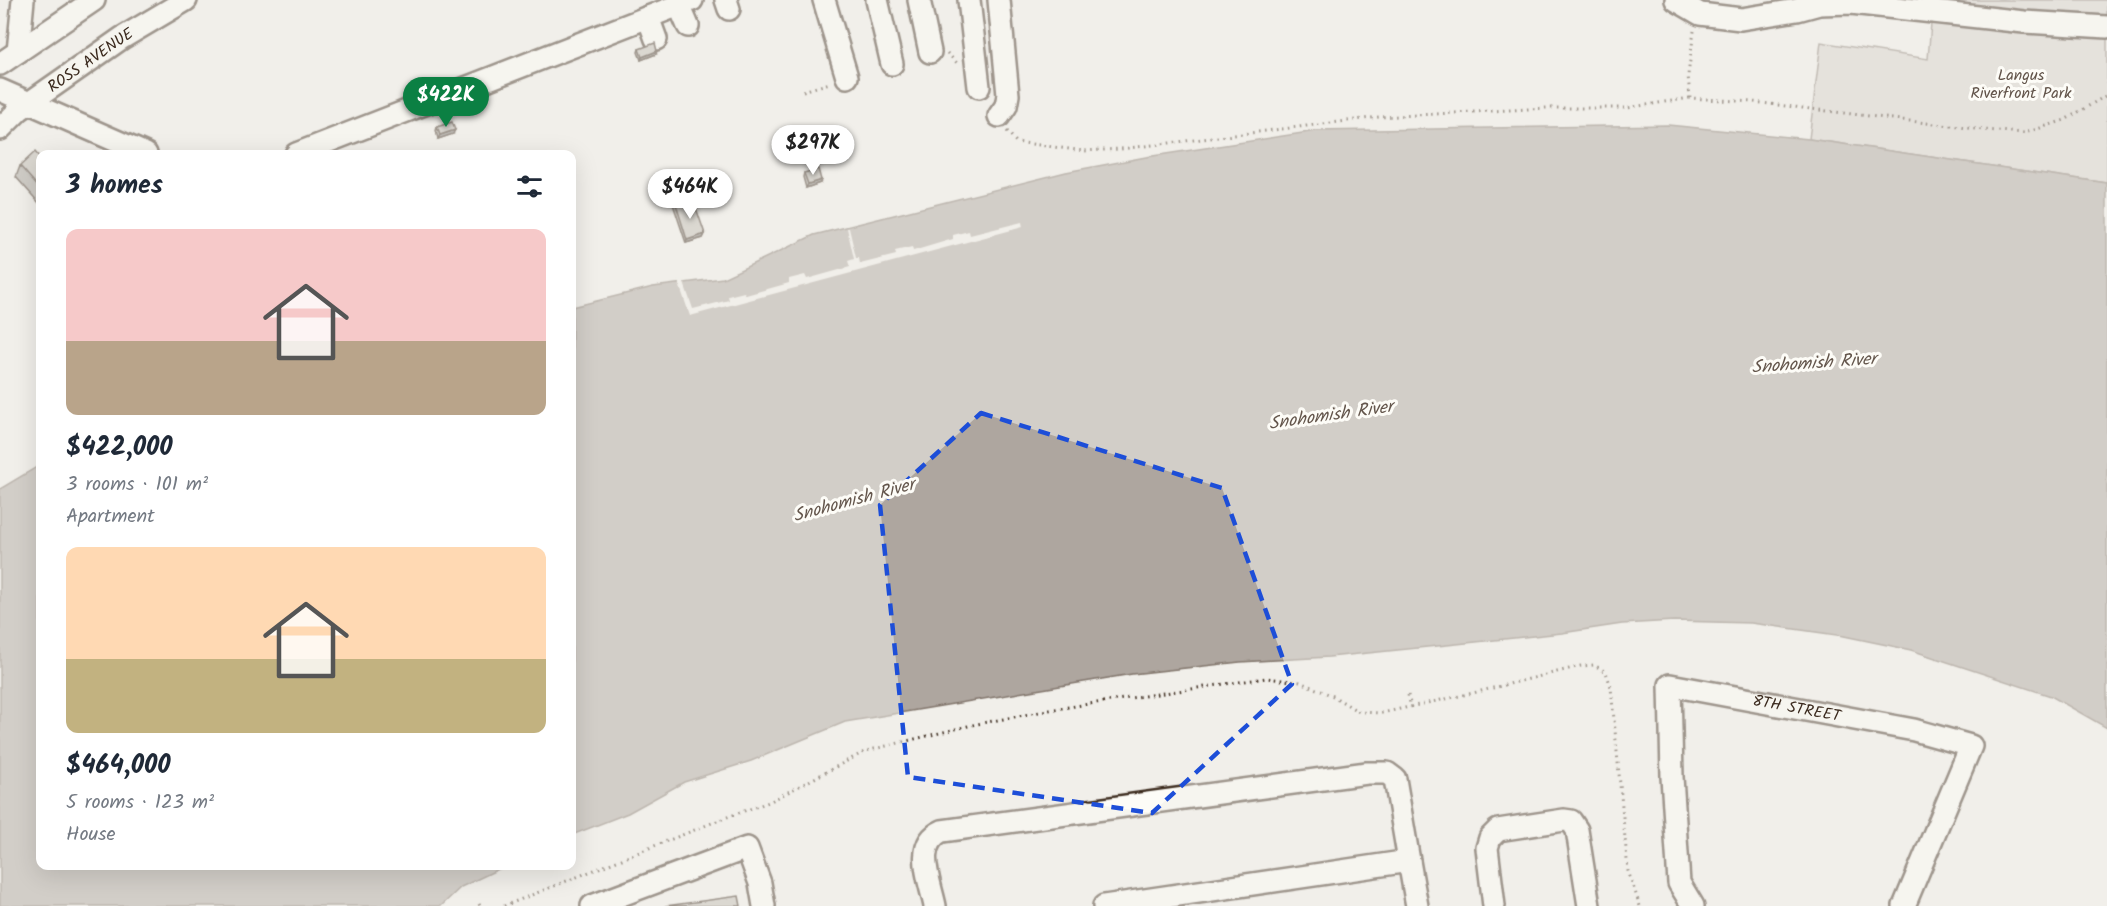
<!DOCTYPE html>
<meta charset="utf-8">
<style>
:root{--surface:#fff;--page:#f2f2f3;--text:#1f2937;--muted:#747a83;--accent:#0b8043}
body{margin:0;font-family:Kalam,sans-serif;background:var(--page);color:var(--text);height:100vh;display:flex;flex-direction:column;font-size:22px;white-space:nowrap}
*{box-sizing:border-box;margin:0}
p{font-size:20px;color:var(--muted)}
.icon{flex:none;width:33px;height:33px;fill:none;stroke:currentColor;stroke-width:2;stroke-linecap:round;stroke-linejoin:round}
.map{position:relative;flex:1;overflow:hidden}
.side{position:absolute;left:36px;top:150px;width:540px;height:720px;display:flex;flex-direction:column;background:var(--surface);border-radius:12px;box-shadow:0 6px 24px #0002}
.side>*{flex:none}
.price{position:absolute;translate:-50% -51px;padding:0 14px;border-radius:21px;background:#fff;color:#222;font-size:20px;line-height:39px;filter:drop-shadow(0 2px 3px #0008)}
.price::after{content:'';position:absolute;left:50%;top:36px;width:18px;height:14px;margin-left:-9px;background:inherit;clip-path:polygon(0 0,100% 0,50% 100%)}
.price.selected{background:var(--accent);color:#fff}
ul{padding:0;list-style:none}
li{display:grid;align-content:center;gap:12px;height:318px;padding:0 30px}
li span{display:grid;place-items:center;height:186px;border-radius:12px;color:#555}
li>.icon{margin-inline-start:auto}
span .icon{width:108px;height:108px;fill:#fffc;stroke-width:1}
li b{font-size:26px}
h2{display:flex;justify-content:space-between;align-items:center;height:72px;padding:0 30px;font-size:26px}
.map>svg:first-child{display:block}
.green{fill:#d7d2cc;stroke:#897e75;stroke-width:1.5}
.water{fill:#aea69f;stroke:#80746b;stroke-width:1.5}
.pier{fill:#f1efea}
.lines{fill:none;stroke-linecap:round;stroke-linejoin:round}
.minor-casing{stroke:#3b2a1e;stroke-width:26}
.path{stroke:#3b2a1e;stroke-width:3;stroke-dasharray:1.5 4.5;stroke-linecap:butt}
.minor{stroke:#fdfcf7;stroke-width:21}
.wall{fill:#a6a29b;stroke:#3b2a1e;stroke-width:1.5}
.shaded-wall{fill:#87847e;stroke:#3b2a1e;stroke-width:1.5}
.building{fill:#c1bcb4;stroke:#3b2a1e;stroke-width:1.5}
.marked{fill:none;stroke:#1d4ed8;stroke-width:4.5;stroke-dasharray:12 8;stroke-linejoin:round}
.labels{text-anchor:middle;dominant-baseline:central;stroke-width:6;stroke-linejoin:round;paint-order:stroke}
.street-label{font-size:16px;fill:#3b2a1e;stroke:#fdfcf7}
.park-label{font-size:16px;fill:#62544a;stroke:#fdfcf7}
.water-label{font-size:18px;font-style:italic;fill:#63554b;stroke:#fdfcf7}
</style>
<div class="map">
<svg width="2107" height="906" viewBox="0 0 2107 906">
<rect width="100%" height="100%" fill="#f1efea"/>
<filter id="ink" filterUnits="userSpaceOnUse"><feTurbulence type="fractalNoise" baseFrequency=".0167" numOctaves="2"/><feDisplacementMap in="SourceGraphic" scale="12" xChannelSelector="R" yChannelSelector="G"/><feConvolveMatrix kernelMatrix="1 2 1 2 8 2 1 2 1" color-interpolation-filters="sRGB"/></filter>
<g filter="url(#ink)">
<!-- green -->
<path class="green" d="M1933 0H2107V183L1809 139 1821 42 1928 59Z"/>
<!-- water -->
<path class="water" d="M1668 125 1809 139 2107 183V728L2051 696 1911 650 1844 636 1751 623 1674 621 1622 624 1562 633 1447 645 1329 657 1240 662 1132 674 845 722 751 761 684 782 628 813 572 835V307L653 287 723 278 814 235 1066 172 1146 157 1316 131Z
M40 465V866H505L461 887 441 906H0V489Z"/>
<!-- pier -->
<path class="pier" d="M1022 222 1023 227 690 316 678 281 683 280 693 309 729 300 728 296 744 292 746 295 789 283V279L805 275 807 279 850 267 848 261 854 259 847 228H849L856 258H859L860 264 896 255 895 251 912 247 913 251 953 239V235L969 231 970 235Z"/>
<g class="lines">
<!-- minor casing -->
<g class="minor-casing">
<g id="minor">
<path d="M726 0 729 9"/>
<path d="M824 0 847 77"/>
<path d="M877 0 892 64"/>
<path d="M919 0 930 52"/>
<path d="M969 0 979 87"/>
<path d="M1676 0 1700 14 1741 19 1797 10 1819 4 1851 3 2024 22 2107 27"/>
<path d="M679 5 688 26"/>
<path d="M648 17 656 39"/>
<path d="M18 52 23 0"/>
<path d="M0 64 94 0"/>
<path d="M0 90 146 154"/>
<path d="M999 116 1006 106 1008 95 999 0"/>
<path id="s1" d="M0 129 19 110 122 38 186 0"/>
<path d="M296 154 692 0"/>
<path d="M592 906 747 848 760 883 764 906"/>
<path d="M935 906C930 881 913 844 942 831L1367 773H1387L1395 779 1409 861"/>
<path d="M1104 906 1409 861 1417 906"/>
<path d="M1494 906 1487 848 1490 838 1498 830 1564 820 1571 821 1577 830 1589 906"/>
<path id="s2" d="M1693 906 1679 883 1672 777 1670 685 1914 730 1971 746 1904 906"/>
</g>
</g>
<!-- path -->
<path class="path" d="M947 53 957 63
M803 91 830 83
M1690 98 1688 75 1694 31
M1007 131 1016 142 1084 151 1121 149 1379 117 1547 108H1627L1690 98 1753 102 1984 130 2025 133 2065 120 2107 95
M1408 695 1411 707
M479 904 480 906
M504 906 722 819 769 802 866 751 972 725 1055 709 1266 678 1300 682 1333 696 1359 712 1382 713 1473 693 1581 666 1594 665 1606 672 1611 687 1628 871 1640 906"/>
<!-- minor -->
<use href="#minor" class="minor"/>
</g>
<!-- wall -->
<path class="wall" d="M639 49 656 54 641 60 638 52Z
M437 127 453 134 438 139 436 131Z
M40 158V204L16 177 20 166Z
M804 173 820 183 806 188 803 177Z
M675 201 686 208 705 234 703 238 686 243 673 204Z"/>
<!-- shaded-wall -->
<path class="shaded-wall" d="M657 51 656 54 641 60 642 57Z
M455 130 453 134 438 139 440 135Z
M821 180 820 183 806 188 808 184Z
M705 234 703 238 686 243 687 240Z"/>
<!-- building -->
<path class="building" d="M655 43 657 51 642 57 639 49Z
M452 122 455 130 440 135 437 127Z
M35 152 40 158V189L20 166Z
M818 169 821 180 808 184 804 173Z
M683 198 686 208 695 205 705 234 687 240 675 201Z
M739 896 741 906H665Z"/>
</g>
<!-- marked area -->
<path d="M0 0H2107V906H0ZM981 413 1222 488 1292 684 1152 813 908 777 880 505Z" fill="#f1efea" fill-opacity=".55" fill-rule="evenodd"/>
<path class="marked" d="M981 413 1222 488 1292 684 1152 813 908 777 880 505Z"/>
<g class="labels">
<!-- street labels -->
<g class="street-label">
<text stroke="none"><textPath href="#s1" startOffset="114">ROSS AVENUE</textPath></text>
<text stroke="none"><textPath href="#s2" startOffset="354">8TH STREET</textPath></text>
</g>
<!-- park labels -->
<g class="park-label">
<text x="2021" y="75">Langus<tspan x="2021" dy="18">Riverfront Park</tspan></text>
</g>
<!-- water labels -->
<g class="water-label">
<text transform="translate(1814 364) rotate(-4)">Snohomish River</text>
<text transform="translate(1331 416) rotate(-8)">Snohomish River</text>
<text transform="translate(854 501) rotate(-15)">Snohomish River</text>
</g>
</g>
</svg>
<b class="price selected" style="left:446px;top:128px">$422K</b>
<b class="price" style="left:813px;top:176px">$297K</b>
<b class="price" style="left:690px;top:220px">$464K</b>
<section class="side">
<h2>3 homes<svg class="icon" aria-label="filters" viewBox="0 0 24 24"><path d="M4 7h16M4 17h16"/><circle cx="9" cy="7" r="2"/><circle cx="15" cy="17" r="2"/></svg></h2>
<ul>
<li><span style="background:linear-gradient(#f6c9c9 60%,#b9a48a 0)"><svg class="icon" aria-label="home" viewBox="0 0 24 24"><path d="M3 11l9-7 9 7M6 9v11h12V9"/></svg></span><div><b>$422,000</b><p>3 rooms · 101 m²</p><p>Apartment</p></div></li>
<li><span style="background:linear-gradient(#ffd9b3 60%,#c2b280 0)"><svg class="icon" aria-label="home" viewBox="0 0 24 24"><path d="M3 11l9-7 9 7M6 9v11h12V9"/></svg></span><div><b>$464,000</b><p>5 rooms · 123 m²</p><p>House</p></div></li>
</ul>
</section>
</div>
